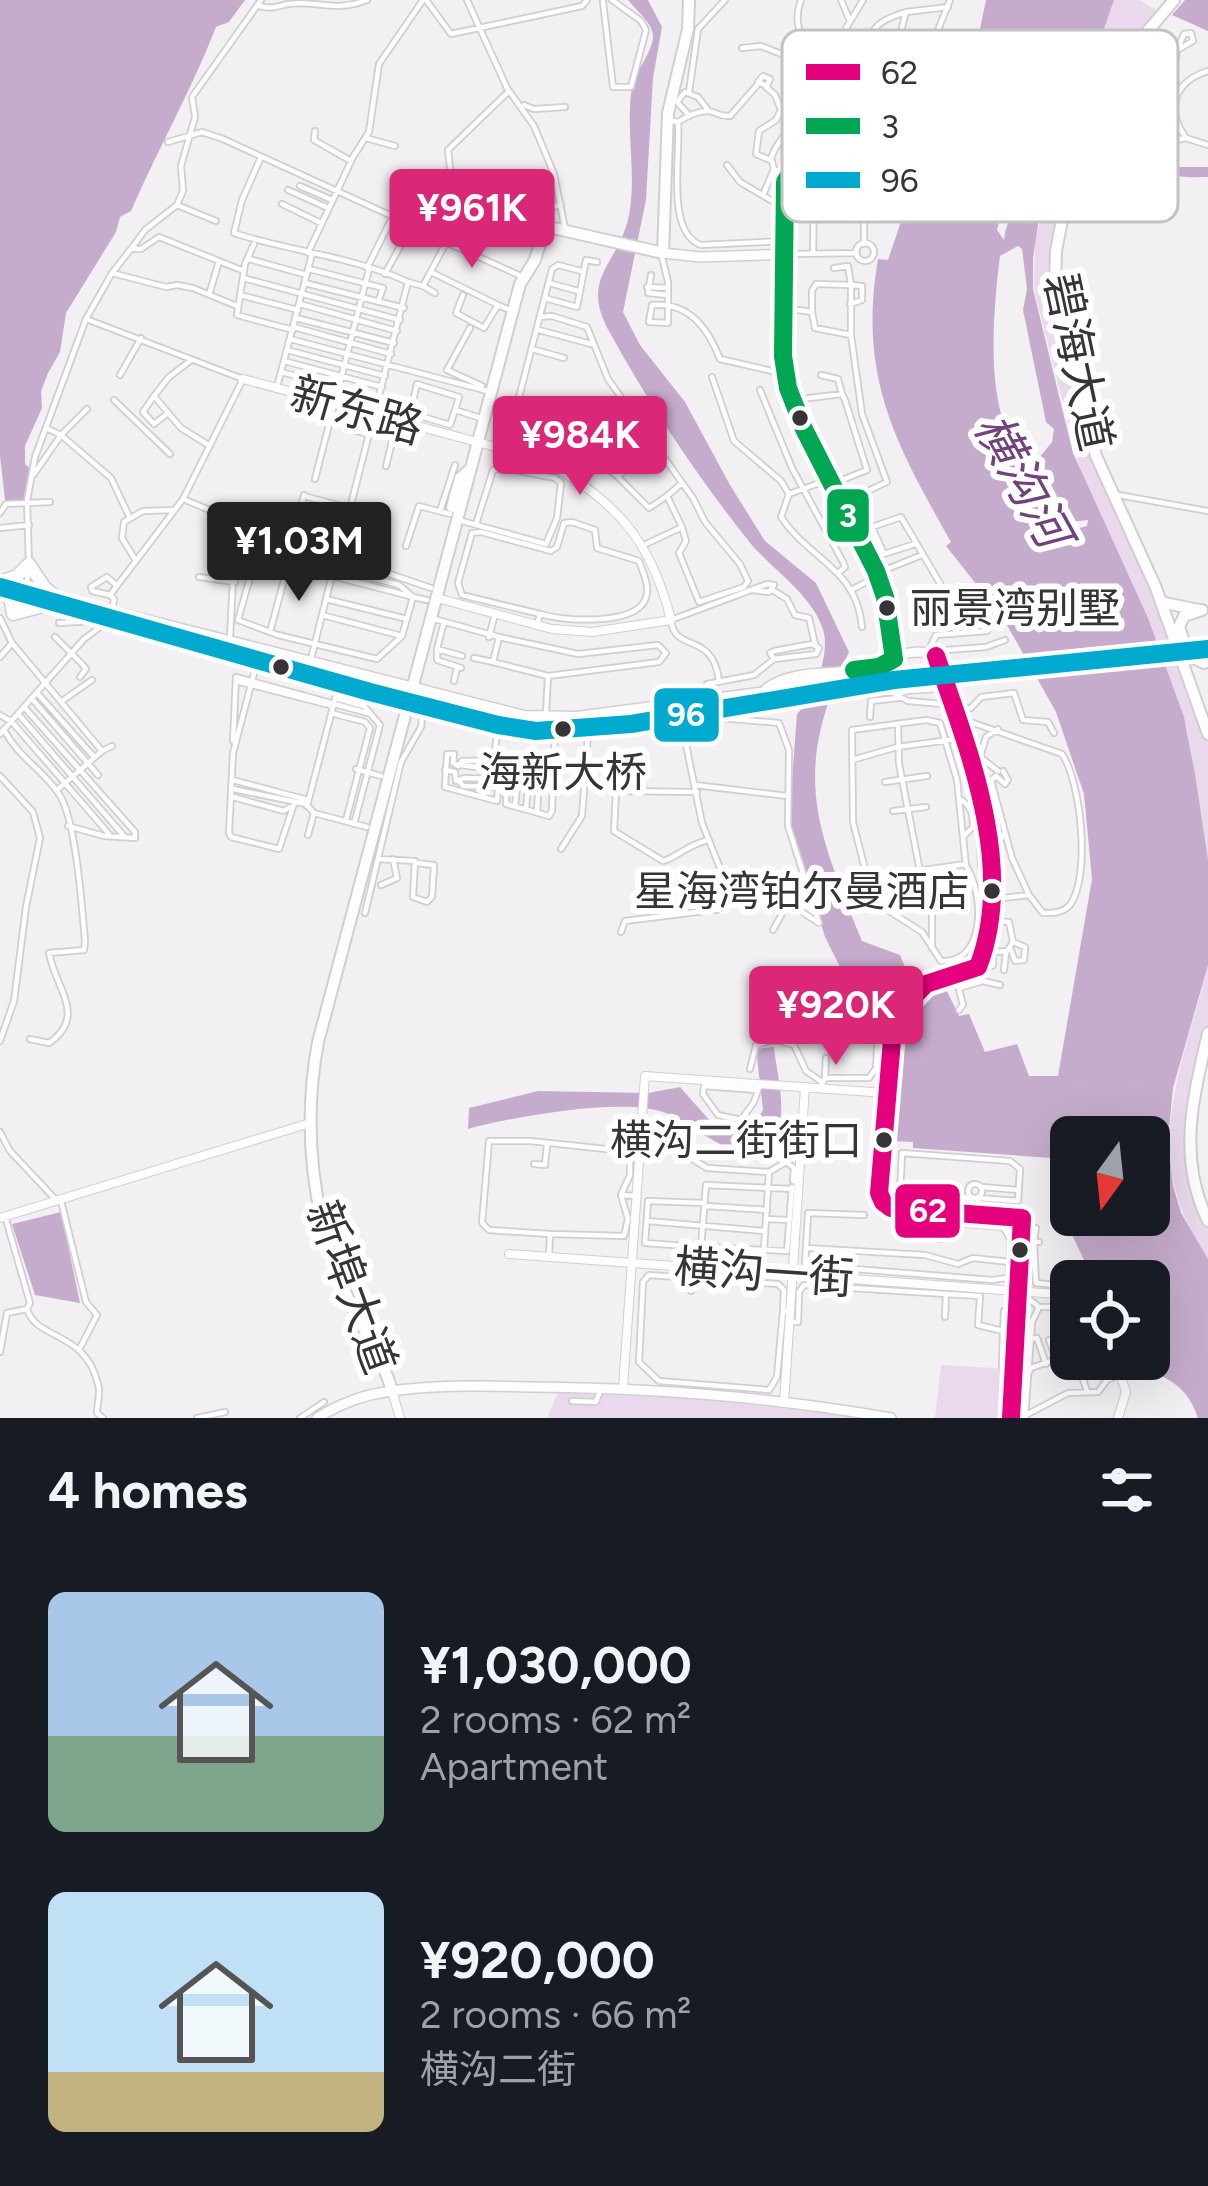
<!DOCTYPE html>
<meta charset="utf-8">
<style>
:root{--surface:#171b24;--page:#20242c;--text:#f1f3f6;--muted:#9ea1a6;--accent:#db2777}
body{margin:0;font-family:Figtree,"Noto Sans SC",sans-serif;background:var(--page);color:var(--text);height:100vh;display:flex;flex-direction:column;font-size:45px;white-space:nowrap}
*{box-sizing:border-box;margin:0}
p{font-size:39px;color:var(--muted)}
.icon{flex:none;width:66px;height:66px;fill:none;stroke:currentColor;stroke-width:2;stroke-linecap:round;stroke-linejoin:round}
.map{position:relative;height:1418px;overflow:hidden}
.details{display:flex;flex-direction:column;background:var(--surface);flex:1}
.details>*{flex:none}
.needle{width:78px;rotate:195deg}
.tools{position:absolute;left:1050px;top:1116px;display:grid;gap:24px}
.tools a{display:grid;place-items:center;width:120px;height:120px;border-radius:18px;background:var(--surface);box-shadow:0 12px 48px #0002;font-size:60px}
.price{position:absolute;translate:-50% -102px;padding:0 27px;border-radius:12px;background:var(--accent);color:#fff;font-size:39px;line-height:78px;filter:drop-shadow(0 3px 6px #0008)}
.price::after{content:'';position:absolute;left:50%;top:72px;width:36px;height:27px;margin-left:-18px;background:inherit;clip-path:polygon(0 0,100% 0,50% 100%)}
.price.current{background:#222;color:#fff}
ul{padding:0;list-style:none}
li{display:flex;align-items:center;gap:36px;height:300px;padding:0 48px}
li span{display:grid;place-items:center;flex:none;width:336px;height:240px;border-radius:18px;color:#555}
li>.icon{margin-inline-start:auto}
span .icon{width:144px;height:144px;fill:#fffc;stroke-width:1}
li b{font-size:51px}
h2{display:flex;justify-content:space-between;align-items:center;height:144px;padding:0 48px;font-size:51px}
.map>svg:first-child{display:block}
.green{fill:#ead9ed}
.water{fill:#c6accc;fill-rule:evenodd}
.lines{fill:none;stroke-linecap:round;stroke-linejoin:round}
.minor-casing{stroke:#d0ced1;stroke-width:8}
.tertiary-casing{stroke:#d0ced1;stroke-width:10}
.secondary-casing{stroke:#d0ced1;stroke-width:12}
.primary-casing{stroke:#d0ced1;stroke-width:14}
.trunk-casing{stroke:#d0ced1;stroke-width:15}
.minor{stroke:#fdfdfd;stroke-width:4.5}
.tertiary{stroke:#fdfdfd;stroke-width:8}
.secondary{stroke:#fdfdfd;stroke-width:9}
.primary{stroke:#fdfdfd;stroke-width:10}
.trunk{stroke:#fdfdfd;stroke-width:12}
.primary-bridge-casing{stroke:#d0ced1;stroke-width:14;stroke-linecap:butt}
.primary-bridge{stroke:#fdfdfd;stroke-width:10}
.bus-1-casing{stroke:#fff;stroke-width:27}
.bus-2-casing{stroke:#fff;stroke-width:27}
.bus-3-casing{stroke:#fff;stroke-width:27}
.bus-1{stroke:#e5007d;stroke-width:18}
.bus-2{stroke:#00a651;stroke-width:18}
.bus-3{stroke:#00a9ce;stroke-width:18}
.bus-dot{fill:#363437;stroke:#fff;stroke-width:4.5}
.labels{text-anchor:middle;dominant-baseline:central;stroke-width:12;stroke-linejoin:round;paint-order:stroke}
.bus-label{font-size:42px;fill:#363437;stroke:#fff;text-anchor:end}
.street-label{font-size:45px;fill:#363437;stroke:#fff}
.water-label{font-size:48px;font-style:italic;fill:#71427c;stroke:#fff}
.key{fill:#fff;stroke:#c3c2c3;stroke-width:3}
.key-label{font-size:33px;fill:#363437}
.line-badge{stroke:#fff;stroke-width:4.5}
.badge-label{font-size:33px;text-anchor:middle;font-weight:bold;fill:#fff}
</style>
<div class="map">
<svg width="1208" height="1418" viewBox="0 0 1208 1418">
<rect width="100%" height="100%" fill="#f3f0f4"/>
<!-- green -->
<path class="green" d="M1114 0H1139L1163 14 1125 58 1104 98 1059 234 1055 291 1090 433 1208 735V864L1187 728 1148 618 1081 473 1034 289 1035 238Z
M1208 965V1035L1188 1143 1208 1220V1259C1137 1156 1182 1072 1208 965Z
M941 1365 1010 1369 1006 1418H935Z
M558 1392 646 1393 870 1418H547Z"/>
<!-- water -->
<path class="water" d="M0 0H245L229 22 216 27C191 91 159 147 131 211L120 217 116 232 66 313 60 352 48 373 41 391 42 408 25 446V464L32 470 24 502 5 500 0 456Z
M628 0H648L662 27 653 78 646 200 623 312 640 345 685 402 730 485 765 541 816 583 849 652C792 773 814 823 862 941L900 955 909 977 927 996 946 989 959 1016 969 1014 985 1052 1017 1044 1029 1076H1058L1092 879 1084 794 1056 712 1003 618 946 546 951 542C895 443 858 377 878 259L888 260 917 174H899L977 43 986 0H1114L1039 218 1033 258V289L1073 453 1148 618 1184 717 1195 774 1208 860V965L1173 1088 1168 1139 1173 1186 1181 1213 1208 1259V1418H1198C1185 1378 1158 1376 1124 1359H1149V1281H1094L1063 1216 1051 1158 913 1148V1142L893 1141 899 1035 902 1022 912 1005 867 975 854 979 844 975 825 937 789 820 797 714C813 699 831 653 823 630 812 593 769 568 747 539 696 475 650 405 610 333 578 276 619 266 629 215 637 173 625 128 632 88 635 70 652 54 653 37 654 24 635 9 628 0ZM1050 131 1058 133C1059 158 1007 202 1004 240L997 230 1007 194ZM1018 246 1022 249 1027 289 1023 310 1046 422 1054 429 1052 442 1039 458 1062 515 1070 522 1088 520 1087 526 1065 532C1044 512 1034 484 1024 458 1020 449 1013 443 1009 434 986 391 994 303 1000 256ZM1071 1137H1149V1215H1071Z
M1185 0H1208V31L1172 15Z
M1109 138H1118L1155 167H1208V177C1157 178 1146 175 1105 145Z
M774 1047C777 1081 796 1133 757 1152 720 1155 696 1124 663 1112 622 1097 511 1117 468 1129L469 1108 538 1091 648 1093 680 1087 712 1123 752 1128 763 1110 756 1049Z
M61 1212 80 1303 35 1295 12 1224Z"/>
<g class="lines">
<!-- minor casing -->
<g class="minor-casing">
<path id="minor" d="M426 0 451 34 582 6 587 0
M467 0 507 88 534 126 554 174 565 229
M801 0C785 44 827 56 852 81
M841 0 850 21
M603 2 613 87H631L646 30 641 21 612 0
M259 6C272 9 275 7 288 4 317 0 334 13 367 0
M742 48 761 46 784 55 802 102V122
M1177 50 1184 34 1191 33 1193 41 1177 50 1173 74 1178 91
M879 57 870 35C878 21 891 17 906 12
M872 59 897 46 906 12 948 7
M1208 71C1173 82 1166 110 1186 138L1208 145
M763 76 770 79 767 86 758 82Z
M766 87 775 95 781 110 776 120 759 131 756 154 770 160
M689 92 698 29 725 0
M524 105 534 109 565 107
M687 113 677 102 685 92 698 97 708 110
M1173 113 1149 131 1150 138 1161 143 1186 138
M667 120 678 122C686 117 698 111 707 111 716 111 719 117 730 116L759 83
M818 120C848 128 869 146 869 178L796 177 774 169 771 158C780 135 794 122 818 120Z
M678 122C681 155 665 232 701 245L784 241
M831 124 862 68 865 53 845 30 863 0
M315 131 314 140 351 161
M853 136 865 126C874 92 876 88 910 77
M366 138 395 146
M168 142 202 132 223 139 394 217 447 211 506 217 561 205
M865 151 938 30 950 0
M261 157 242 200 234 233C289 251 355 257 408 282L338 555
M727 165 740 182 784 208
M434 176 436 212
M300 186 332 200
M288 190 328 208
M763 195 774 169
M282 204 321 223
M177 205 216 221
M455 212 448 150 509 91
M448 243 523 277
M856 252a9 9 0 1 1 18 0a9 9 0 1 1-18 0Z
M254 244 245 264 237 315 293 330
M131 249 145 230 177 205 183 191 181 166 195 117 192 97 261 0
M784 250 785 182 799 159
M308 253 353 157 369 132 379 64 423 0
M792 254 857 253
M813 254 814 185 864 189V244
M662 257 668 282V323L649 322 652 305C689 302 708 328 720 359L785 374
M249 259 307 275
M367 268 393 216
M834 268 848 266 851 285 862 286V300L850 304
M309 269 383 288 378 302
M581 271 558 265 552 269 516 409 553 423 557 440 604 466
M112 273 131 249H141L159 237 244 271
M433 273 498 305
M385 274 417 215
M651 275 648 293 668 295
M243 278 400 320
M408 282 423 286 462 213
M305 283 404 308
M549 283 578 291
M423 286 435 293
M647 287 668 288
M209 295 219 261
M240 295 298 310
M463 295 456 313 484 328 498 305 512 311
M545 298 577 307 586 260 597 262
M300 304 397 331
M783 308 812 312V291L816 284 851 285V335L815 328 812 312
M540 317 552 316 587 327 608 379 693 498 705 522 740 564 748 581 744 587 699 602 679 553 686 541 682 527 644 545
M296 318 394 343
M86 319 112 273 166 287 177 285 193 288 237 306
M294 327 391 354
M470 328 447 370 482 386
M539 330 591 344
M290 339 491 392
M532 349 564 358
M287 350 385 376
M190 361 169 377 154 396 181 428 210 446
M284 361 382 387
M281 372 379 398
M120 375 141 338
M821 375 838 379 842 394
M712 377 734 441 781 481 789 494
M277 387 312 254
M760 390 792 468 843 562 845 567 838 573
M154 396 143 412 154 424 168 413
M114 400 170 454
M793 400 842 394 845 400 867 470 832 484
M455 410 459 397 417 384 410 413 450 425 455 410 484 419
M46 428 61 435 111 478 129 516
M349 429 369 434
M577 448C587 411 590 413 624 403
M638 455 618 477 649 508 667 496
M386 466 397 422
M563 472 570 448
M34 474 61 435 87 409
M572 476 578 453
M617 476 604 466 641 426
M315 479 369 269
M825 481 789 494 781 517C809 560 857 568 862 627
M681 484 667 496 682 527
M1113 494 1208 511
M304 496 341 506 330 548
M183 499 236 521 230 637
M842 503 887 482 862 414 851 335
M440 511 455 465
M0 513 6 504 50 502
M462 521 546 544 557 518 561 483 555 478 505 468 493 470 476 524
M0 528 29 525
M306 540 315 507 323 509
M292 542 304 495
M315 542 325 509 339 513
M915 544 884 554 872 527 901 517 952 604 974 609 986 604
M406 546 419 506 450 514
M255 556 248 554 246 547 255 546 399 585 413 597
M136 561 122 538 124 522 143 511 173 510
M282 562 278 555 280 545 314 541 340 557 431 588
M360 563 374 522
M877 573 922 555
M199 577 235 582
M853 589 878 576
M774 591 787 599 795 615 809 618 815 644
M110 595 92 591 91 587 107 577 117 586
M413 597 256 556 238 620 278 635 377 659 402 636 413 597 427 600
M326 599 407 619
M18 609 26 590 29 564 27 501 35 457 86 319 243 379 183 499 110 595 114 599 112 610
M322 615 402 636
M0 618 12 643 102 751 112 746
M431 618 499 637
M444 622 437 649 462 656
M59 623 94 621
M537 625 540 614C563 621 633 626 645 600 651 587 643 573 639 561L597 548 595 530 572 522 564 523 557 547 551 551 481 532 472 533 458 583 462 595 540 614
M270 632 288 565
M55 637 83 665 86 669 80 677
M489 637 495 614
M437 649V660L461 668
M933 651 986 647 1005 640
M928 652 936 635 987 631 992 625
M0 657 12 643
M474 658 493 662
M257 662 233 753 229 833 231 837 279 849 294 804
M310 663 332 575
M236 681 333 706
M454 681 457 667
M719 681C713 630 674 654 671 620L767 584 774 585 769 592 752 590
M38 694 94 757
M896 695 908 701 954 705
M335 698 364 706 380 725 354 824
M707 698V684L754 675 774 659 816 654 819 648 812 644 774 651 770 653 774 659
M33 700 98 775
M62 701 92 680
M25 708 135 832V838L104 836 68 826
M955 709 971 708 981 697 1014 693 1023 720 1048 722 1054 733
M331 713 365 722 370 728 346 820
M546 713 548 676 659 662 666 653 658 645 578 654 499 637 493 662 548 676
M712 713 719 718 779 723 789 750 788 826 819 923 788 903 773 930
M0 715 12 722 109 834
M19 715 124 836
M870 717 871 701 899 698
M962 719 1062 754C1081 782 1091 876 1070 905 1063 913 1053 913 1043 913L1029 895 995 899
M926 720 940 723 957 780 966 866C984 892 987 964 941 961L922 932 878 904 870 889 853 822 852 730Z
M898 724 899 764 920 871
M498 725 495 750 500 760 462 761 458 766 453 763 454 754H447L445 787 497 801 500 760 507 761
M4 730C19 758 42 769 59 794 76 819 82 908 85 941L84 950 49 953C55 988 88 1016 49 1043L30 1039
M0 734 84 639 103 625
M233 741 236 677 371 714
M980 757 986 737 998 729
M980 757 998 771
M553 758 507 761 506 804 549 816 552 811 555 731
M852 760 897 747 964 738
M460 765 499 770
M356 769 381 776
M445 770 455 772 456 781 464 778 499 779
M975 775 991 780 1012 858 1029 895
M0 776 33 812 40 838 26 907 14 1001 0 1041
M233 780 308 800
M991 780 996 776 1005 784 1008 780 1003 771
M459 781 463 786 498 787
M885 782 927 776
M695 785 788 796
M233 789 306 804 314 813 367 827
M57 790 102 751
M697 792 616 791 614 831 663 861C672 860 688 845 705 841
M233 797 284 811 290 807
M959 798C971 806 973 813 973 827L964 836
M307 806 339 684
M515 806 520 760
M526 809 530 761
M893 811 926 807
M537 812 540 761
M308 835 314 813
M988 837 980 846 981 866 989 867
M561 849 582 816 588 735
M378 859 415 861 413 897 427 902 432 897 434 865 416 863
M867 878 966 864
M381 885 397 878 393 859
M875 898 927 894 932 907V948
M999 898V842L1004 834
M365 913 401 762 421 727 423 706
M990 921 1009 922 1013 942 1007 951 993 952
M621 932 625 921 721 909 724 904 720 868 702 823 680 715
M1011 950 1015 961 1024 960 1025 947 1013 942
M1004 970 1006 952
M955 973 963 1005 959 1010
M959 988 983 981 1000 985
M853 1021 877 1023 878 1028
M750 1069 756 1045 775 1040 794 1045 806 1071 822 1082
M825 1078 826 1058
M821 1086 825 1078H869L876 1068 878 1028 891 1029
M757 1090 704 1086 703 1094 718 1115 741 1120 754 1102 760 1084
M0 1132 10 1151 57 1201
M641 1137 661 1140 707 1168 769 1172 786 1162 794 1168 793 1181H799
M534 1164 545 1165 547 1145
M769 1172 766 1219 789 1220
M968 1191a7 7 0 1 1 14 0a7 7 0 1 1-14 0Z
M982 1187 1019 1190
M61 1201 86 1302 97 1315 80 1348
M704 1203 648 1201 645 1243 701 1247 706 1185 792 1189
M706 1206 767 1210
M970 1213 972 1198 900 1193 902 1153 1010 1161 1020 1169 1018 1201 978 1198 977 1214
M864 1215 808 1213 805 1265 992 1280 1007 1278 1009 1274 1011 1240 1003 1227 892 1218
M647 1221 765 1231
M1036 1228 1034 1242H1039
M550 1234 624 1236 628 1219 621 1195
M941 1239 943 1211
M1023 1241 1034 1242 1036 1283 1071 1287
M806 1248 925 1255 958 1264 973 1258 1010 1262
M764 1249 766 1219
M549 1255 550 1234 489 1230 482 1223 489 1141H530L625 1151 630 1153V1175L621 1195 637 1196
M687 1267 691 1291
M700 1268 701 1247 787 1251 792 1187
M1020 1292 1039 1307
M1056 1307 1071 1346
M27 1309C37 1341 85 1330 98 1384 101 1392 97 1404 97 1413L103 1418
M783 1311 784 1290 778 1284 649 1275 643 1282 639 1362 659 1381 769 1390 777 1377 783 1311H790
M945 1317 946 1294 980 1296 978 1325 1003 1331 1002 1366 1014 1369
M1020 1320 1032 1322 1025 1418
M789 1322H798L799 1292 804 1285 946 1294
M1032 1322 1039 1307H1071
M1003 1331 1004 1311
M1016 1340 1037 1338 1046 1364
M0 1352 7 1313 27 1309 30 1303 5 1216
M1076 1359 1087 1391
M1103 1359 1109 1376
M1014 1375 1028 1374 1031 1368 1056 1359 1049 1340
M572 1401 596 1402 601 1388
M1026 1415 1068 1393 1098 1392 1107 1380 1121 1374
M197 1418 225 1412
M300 1418 324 1402"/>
</g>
<!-- tertiary casing -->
<g class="tertiary-casing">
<path id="tertiary" d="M243 379 540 459C613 498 651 538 671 620L592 632 552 629 437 598
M0 1218 310 1123
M509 1254 1071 1295
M1115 1359 1126 1392 1118 1418
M623 1388 645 1076 886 1093
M392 1391 400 1418
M784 1403 805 1087"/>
</g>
<!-- secondary casing -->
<g class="secondary-casing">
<path id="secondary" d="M784 250C781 294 777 345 788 388 804 453 850 508 876 569 888 598 886 629 894 659
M663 253 700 257 792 254
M941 678 934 687 903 689 897 684 894 659C906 651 926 649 938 658L941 678 947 681C974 770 1013 875 978 967L926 984 894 1017 879 1193 883 1202 891 1208 1022 1218 1011 1418
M972 969 991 964 990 937
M317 1418C338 1405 362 1395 386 1392 434 1384 485 1386 533 1387 653 1388 773 1397 891 1418"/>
</g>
<!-- primary casing -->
<g class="primary-casing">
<path id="primary" d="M1174 0 1125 58 1104 98 1062 220 1056 251 1055 288 1096 456 1156 588 1208 734
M452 507 460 478 468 471
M1165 603 1199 610
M1202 610 1184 616 1179 627 1189 656 1204 663
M1208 1033C1193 1099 1177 1157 1208 1221
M392 1391C383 1358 362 1329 348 1298 312 1219 302 1127 318 1042L520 284 535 260 543 234 553 228 663 253 668 113 688 29 689 0"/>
</g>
<!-- trunk casing -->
<g class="trunk-casing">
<path id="trunk" d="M0 582 17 576 29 564 45 588 59 599
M0 587 110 622 517 729 588 730 793 694
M1 590 11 601 13 614 47 605
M98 609 524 717 577 718 781 691
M767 690C802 664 858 684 894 659
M783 703 866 689H903"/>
</g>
<!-- minor -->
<use href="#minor" class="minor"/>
<!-- tertiary -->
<use href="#tertiary" class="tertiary"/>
<!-- secondary -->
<use href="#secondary" class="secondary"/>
<!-- primary -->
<use href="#primary" class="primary"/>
<!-- trunk -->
<use href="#trunk" class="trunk"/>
<!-- primary-bridge casing -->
<g class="primary-bridge-casing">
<path id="primary-bridge" d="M1044 659 1163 647
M793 694 903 679 1208 649"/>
</g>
<!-- primary-bridge -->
<use href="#primary-bridge" class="primary-bridge"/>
<!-- bus-1 casing -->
<g class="bus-1-casing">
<path id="bus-1" d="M936 656C967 746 1017 867 978 967L926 984 894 1017 879 1193 883 1202 891 1208 1022 1218 1011 1418"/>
</g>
<!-- bus-2 casing -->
<g class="bus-2-casing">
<path id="bus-2" d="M799 159 785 182 783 356 788 388 804 429 876 571 885 597 894 659 879 667 854 670"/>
</g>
<!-- bus-3 casing -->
<g class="bus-3-casing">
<path id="bus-3" d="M0 587 370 692 498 725 536 731 631 724 894 680 1208 649"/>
</g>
<!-- bus-1 -->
<use href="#bus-1" class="bus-1"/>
<!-- bus-2 -->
<use href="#bus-2" class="bus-2"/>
<!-- bus-3 -->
<use href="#bus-3" class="bus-3"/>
</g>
<!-- markers -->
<g class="bus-dot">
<circle cx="800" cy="418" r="10"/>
<circle cx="887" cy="608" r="10"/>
<circle cx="281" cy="667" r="10"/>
<circle cx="563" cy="729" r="10"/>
<circle cx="992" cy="891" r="10"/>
<circle cx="884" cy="1140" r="10"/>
<circle cx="1020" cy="1250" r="10"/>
</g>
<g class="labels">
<!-- bus labels -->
<g class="bus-label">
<text x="910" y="608" text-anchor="start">丽景湾别墅</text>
<text x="563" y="772" text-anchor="middle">海新大桥</text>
<text x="970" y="891">星海湾铂尔曼酒店</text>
<text x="862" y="1140">横沟二街街口</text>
</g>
<!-- street labels -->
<g class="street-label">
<text transform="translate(1079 362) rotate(78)">碧海大道</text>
<text transform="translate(357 410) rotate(16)">新东路</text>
<text transform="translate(764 1272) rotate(4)">横沟一街</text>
<text transform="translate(352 1287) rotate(70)">新埠大道</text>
</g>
<!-- water labels -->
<g class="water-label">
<text transform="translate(1023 480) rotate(61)">横沟河</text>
</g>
</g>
<!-- legend -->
<rect x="782" y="30" width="396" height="192" rx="18" class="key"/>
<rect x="806" y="64" width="54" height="16" fill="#e5007d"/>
<rect x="806" y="118" width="54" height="16" fill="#00a651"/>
<rect x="806" y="172" width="54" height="16" fill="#00a9ce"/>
<g class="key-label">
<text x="881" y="84">62</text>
<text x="881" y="138">3</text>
<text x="881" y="192">96</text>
</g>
<g class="line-badge">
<rect x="825" y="487" width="46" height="57" rx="12" fill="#00a651"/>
<rect x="652" y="686" width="69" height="58" rx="12" fill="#00a9ce"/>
<rect x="893" y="1182" width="69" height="58" rx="12" fill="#e5007d"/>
</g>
<g class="badge-label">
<text x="848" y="527">3</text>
<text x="686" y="726">96</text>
<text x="928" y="1222">62</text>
</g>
</svg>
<div class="tools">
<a><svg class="needle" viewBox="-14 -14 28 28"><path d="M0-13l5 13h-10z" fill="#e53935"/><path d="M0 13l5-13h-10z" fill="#9ea1a6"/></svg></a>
<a><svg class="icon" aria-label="locate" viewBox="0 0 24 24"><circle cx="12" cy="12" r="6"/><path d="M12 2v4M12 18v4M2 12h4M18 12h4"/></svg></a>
</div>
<b class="price" style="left:472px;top:271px">¥961K</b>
<b class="price" style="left:580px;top:498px">¥984K</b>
<b class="price current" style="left:299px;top:604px">¥1.03M</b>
<b class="price" style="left:836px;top:1068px">¥920K</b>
</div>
<section class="details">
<h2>4 homes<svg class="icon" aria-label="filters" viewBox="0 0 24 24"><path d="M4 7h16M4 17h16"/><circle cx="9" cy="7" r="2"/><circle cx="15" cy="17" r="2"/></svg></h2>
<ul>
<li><span style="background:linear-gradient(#a9c7e8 60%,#7fa58c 0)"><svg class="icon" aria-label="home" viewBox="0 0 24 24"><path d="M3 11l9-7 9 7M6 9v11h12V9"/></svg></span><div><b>¥1,030,000</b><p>2 rooms · 62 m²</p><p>Apartment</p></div></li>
<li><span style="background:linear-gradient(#bfe0f5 75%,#c2b280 0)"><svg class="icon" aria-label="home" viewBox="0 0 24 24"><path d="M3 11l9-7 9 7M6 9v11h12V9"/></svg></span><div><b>¥920,000</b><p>2 rooms · 66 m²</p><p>横沟二街</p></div></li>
</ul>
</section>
